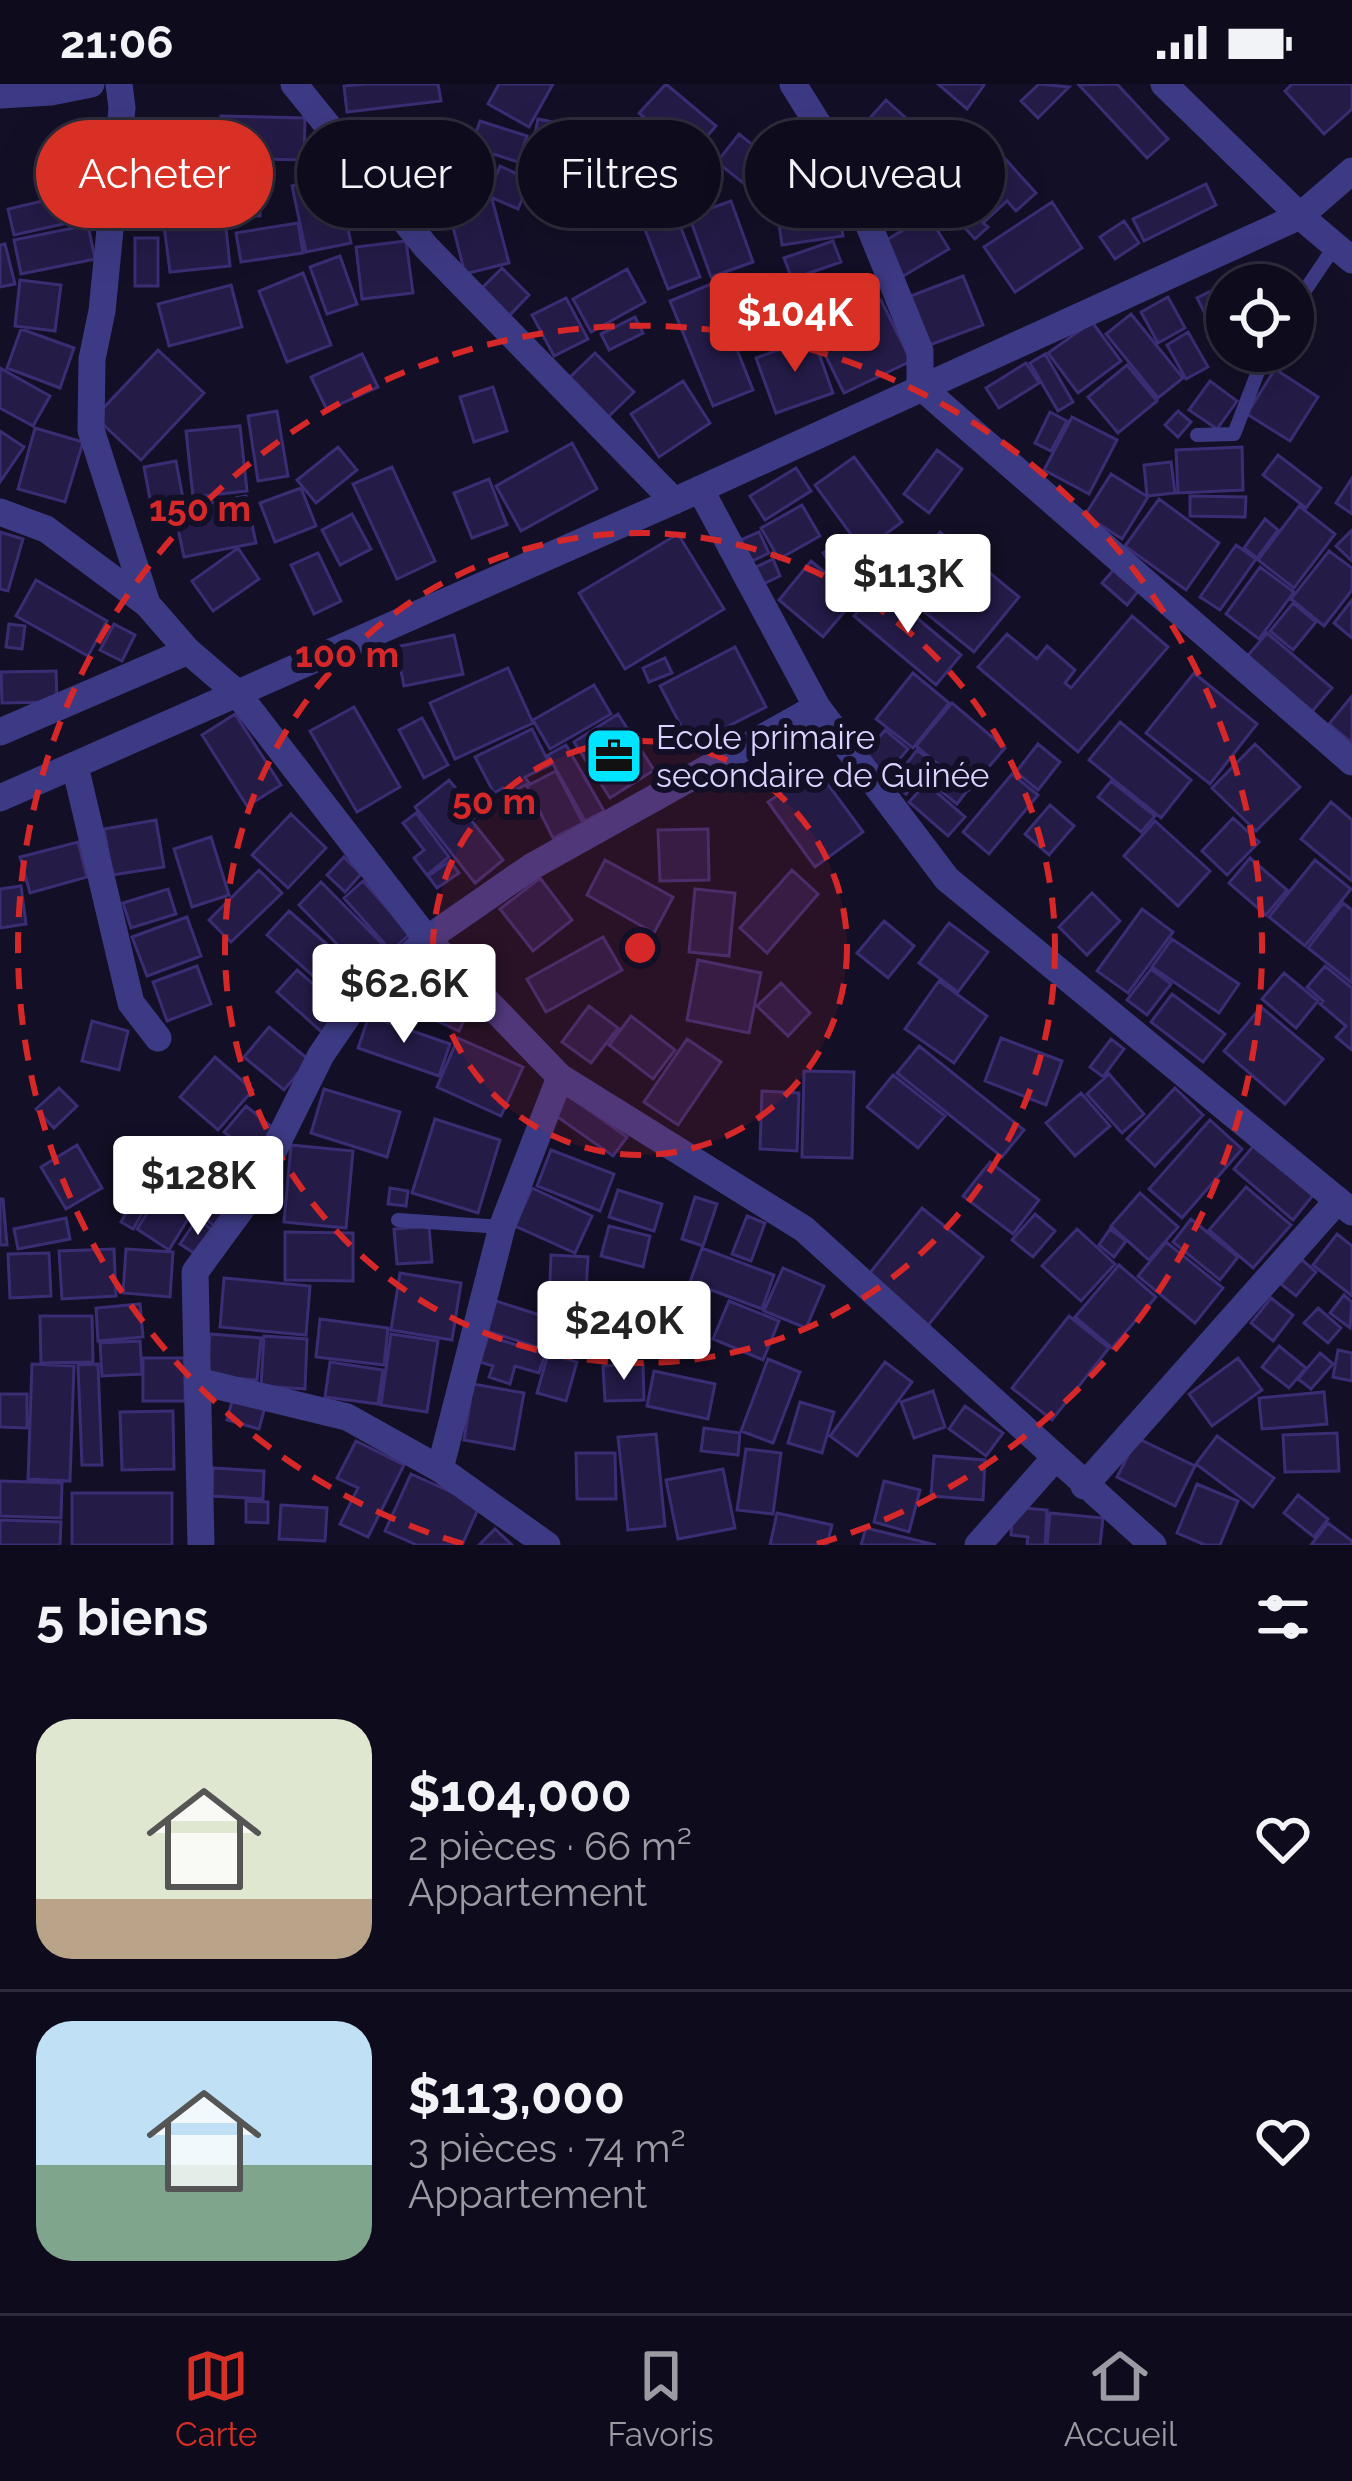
<!DOCTYPE html>
<html lang="fr">
<meta charset="utf-8">
<style>
:root{--surface:#0e0b1c;--page:#171425;--text:#f1f3f6;--muted:#9b9ba3;--line:#2e2b3b;--accent:#d93025}
body{margin:0;font-family:Raleway,sans-serif;background:var(--page);color:var(--text);height:100vh;display:flex;flex-direction:column;font-size:45px;white-space:nowrap}
*{box-sizing:border-box;margin:0}
p{font-size:39px;color:var(--muted)}
.icon{flex:none;width:66px;height:66px;fill:none;stroke:currentColor;stroke-width:2;stroke-linecap:round;stroke-linejoin:round}
.map{position:relative;height:1461px;overflow:hidden}
.panel{display:flex;flex-direction:column;background:var(--surface);flex:1}
.panel>*{flex:none}
.top-card{position:absolute;left:36px;top:36px;width:1281px;height:108px;display:flex;gap:24px}
.fabs{position:absolute;left:1206px;top:180px;display:grid;gap:24px}
.fabs a{display:grid;place-items:center;width:108px;height:108px;border-radius:50%;background:var(--surface);box-shadow:0 12px 48px #0002,0 0 0 3px var(--line);font-size:60px}
.price{position:absolute;translate:-50% -102px;padding:0 27px;border-radius:12px;background:#fff;color:#222;font-size:39px;line-height:78px;filter:drop-shadow(0 3px 6px #0008)}
.price::after{content:'';position:absolute;left:50%;top:72px;width:36px;height:27px;margin-left:-18px;background:inherit;clip-path:polygon(0 0,100% 0,50% 100%)}
.price.on{background:var(--accent);color:#fff}
ul{padding:0;list-style:none}
li{display:flex;align-items:center;gap:36px;height:300px;padding:0 36px}
li+li{border-top:3px solid var(--line)}
li span{display:grid;place-items:center;flex:none;width:336px;height:240px;border-radius:36px;color:#555}
li>.icon{margin-inline-start:auto}
span .icon{width:144px;height:144px;fill:#fffc;stroke-width:1}
li b{font-size:51px}
h2{display:flex;justify-content:space-between;align-items:center;height:144px;padding:0 36px;font-size:51px}
.chip{padding:0 42px;border-radius:54px;background:var(--surface);box-shadow:0 12px 48px #0002,0 0 0 3px var(--line);font-size:42px;line-height:108px}
.chip.on{background:var(--accent);color:#fff}
.status{display:flex;justify-content:space-between;align-items:center;height:84px;padding:0 60px;background:var(--surface);direction:ltr}
.status svg{height:33px;fill:currentColor}
.tab-bar{display:flex;justify-content:space-around;align-items:center;height:168px;border-top:3px solid var(--line);background:var(--surface);font-size:33px;color:var(--muted)}
.tab-bar a{display:grid;justify-items:center;gap:6px}
.tab-bar .on{color:var(--accent)}
.map>svg:first-child{display:block}
.building{fill:#241b47;stroke:#3b2d73;stroke-width:3}
.lines{fill:none;stroke-linecap:round;stroke-linejoin:round}
.lane{stroke:#3d3a85;stroke-width:14}
.street{stroke:#3d3a85;stroke-width:27}
.ring{fill:none;stroke:#d62828;stroke-width:6;stroke-dasharray:21 15}
.labels{text-anchor:middle;dominant-baseline:central;stroke-width:12;stroke-linejoin:round;paint-order:stroke}
.poi-label{font-size:33px;fill:#d9d4ff;stroke:#130f26;text-anchor:start}
.centre{fill:#d62828;stroke:#130f26;stroke-width:6}
.ring-label{font-size:36px;text-anchor:middle;font-weight:bold;fill:#d62828;stroke:#130f26;stroke-width:12;stroke-linejoin:round;paint-order:stroke}
</style>
<div class="status"><b>21:06</b><svg viewBox="0 0 49 12"><path d="M0 12V9h3v3zM5 12V6h3v6zM10 12V3h3v9zM15 12V0h3v12zM26 1h20v11H26zM47 4h2v5h-2z"/></svg></div>
<div class="map">
<svg width="1352" height="1461" viewBox="0 0 1352 1461">
<rect width="100%" height="100%" fill="#130f26"/>
<!-- building -->
<path class="building" d="M365 0H438L441 17 347 28 344 2Z
M499 0H553L529 43 488 20Z
M666 0 716 42 690 72 639 29Z
M938 0H983L984 1 967 25Z
M1039 0 1069 3 1038 34 1021 17Z
M1117 0 1168 55 1147 74 1079 1Z
M1292 0H1352V25L1324 50 1285 7Z
M886 16 907 35 871 75 850 56Z
M221 32 305 34 304 76 261 75 260 132 219 131Z
M538 35 597 47 588 92 529 81Z
M910 35 935 51 905 96 880 80Z
M480 37 527 52 518 78 471 63Z
M795 45 819 80 791 99 767 63Z
M168 49 171 130 130 131 127 50Z
M739 50 770 75 748 103 717 78Z
M959 52 981 77 935 115 914 90Z
M408 56 456 79 433 128 385 105Z
M669 61 695 91 676 107 650 77Z
M69 64 92 86 73 105 50 83Z
M998 67 1036 109 1016 127 1007 117 983 139 988 143 975 155 941 118Z
M500 82 530 96 518 125 488 112Z
M337 93 351 159 306 168 292 102Z
M1206 100 1216 121 1144 157 1133 135Z
M93 105 99 132 14 151 8 125Z
M837 111 843 152 782 161 776 120Z
M492 115 509 179 465 190 449 127Z
M731 117 753 178 711 193 689 132Z
M1052 118 1082 164 1015 208 984 163Z
M676 131 700 193 668 205 644 143Z
M928 131 949 165 900 194 880 160Z
M225 135 230 182 170 188 164 142Z
M1124 137 1139 159 1115 175 1100 153Z
M298 139 303 169 241 178 236 149Z
M88 141 95 175 21 190 14 156Z
M135 154H158V202H135Z
M406 157 413 209 362 215 356 163Z
M833 157 841 178 792 195 784 174Z
M5 160 15 200 0 203V161Z
M340 172 357 220 327 230 310 183Z
M502 184 529 211 509 232 481 205Z
M627 185 645 218 591 248 573 215Z
M303 189 331 261 287 278 259 207Z
M844 191 852 219 806 230 798 202Z
M963 192 983 241 927 262 908 213Z
M1239 193 1243 201H1227V266L1224 267 1197 214Z
M20 196 61 201 55 247 15 242Z
M711 200 753 306 713 322 670 217Z
M231 201 242 243 169 262 158 220Z
M1168 213 1185 244 1158 259 1141 228Z
M566 214 588 255 554 272 532 231Z
M881 216 911 277 844 309 814 248Z
M1131 230 1183 294 1158 314 1106 250Z
M635 233 643 249 609 266 601 250Z
M1092 238 1121 277 1078 309 1048 269Z
M21 245 74 264 60 304 7 284Z
M1188 248 1208 283 1186 295 1167 261Z
M813 253 833 309 776 329 756 274Z
M158 266 204 309 141 376 95 333Z
M595 269 634 308 607 334 568 295Z
M362 270 378 303 327 326 311 293Z
M1045 270 1073 318 1058 327 1030 279Z
M1026 279 1039 299 999 324 986 304Z
M1127 281 1157 317 1118 349 1088 313Z
M0 284 50 312 33 342 0 324Z
M1275 285 1318 313 1290 357 1247 330Z
M683 297 710 339 659 373 631 330Z
M1210 297 1237 317 1217 345 1189 326Z
M493 303 507 347 474 358 460 313Z
M277 327 288 392 258 397 248 332Z
M1178 327 1191 338 1178 353 1165 341Z
M1050 328 1067 337 1051 367 1035 359Z
M1072 333 1117 356 1089 410 1044 386Z
M240 342 247 407 193 413 186 347Z
M35 344 83 358 65 418 18 405Z
M0 347 24 363 0 398Z
M572 359 597 405 521 447 496 402Z
M338 363 357 386 316 419 297 396Z
M1242 363 1243 406 1178 409 1176 366Z
M937 366 962 385 929 429 904 410Z
M1278 371 1321 404 1306 424 1263 391Z
M854 373 902 438 863 467 815 401Z
M176 377 184 420 152 426 144 383Z
M1171 378 1175 409 1147 412 1144 381Z
M392 383 435 477 397 495 353 400Z
M796 384 811 407 765 436 750 412Z
M1111 390 1148 413 1122 455 1085 431Z
M1352 394V430L1336 419Z
M489 395 507 441 472 454 454 409Z
M301 404 316 442 275 458 260 419Z
M246 412 256 459 184 473 174 426Z
M1190 412 1246 413 1245 433 1190 432Z
M1159 415 1219 459 1186 506 1125 462Z
M802 421 820 452 779 475 761 444Z
M1299 422 1335 450 1294 504 1258 476Z
M352 430 371 465 340 481 322 446Z
M1265 435 1278 446 1257 474 1244 464Z
M1352 446V477L1336 462Z
M0 448 23 455 8 507 0 505Z
M759 448 769 469 744 481 734 459Z
M940 448 1019 513 974 568 895 504Z
M678 450 724 525 625 585 579 509Z
M847 453 859 470 835 487 823 469Z
M1236 461 1256 475 1220 526 1200 513Z
M238 464 259 495 213 527 192 497Z
M1329 467 1352 484V506L1324 542 1291 515Z
M318 469 341 517 314 530 291 481Z
M773 475 780 492 763 500 756 483Z
M811 477 856 514 823 553 779 516Z
M1116 483 1140 505 1127 521 1102 499Z
M1260 483 1294 508 1259 555 1226 530Z
M36 496 107 537 88 572 16 532Z
M879 502 961 571 936 601 854 532Z
M1352 516V554L1334 539Z
M1293 519 1316 538 1293 566 1270 547Z
M1132 532 1168 563 1078 668 978 583 1007 550 1037 575 1047 562 1075 586 1065 599 1071 604Z
M9 540 25 542 22 565 6 563Z
M114 540 135 551 122 577 100 566Z
M1267 549 1332 604 1309 631 1244 576Z
M454 551 463 590 404 602 396 563Z
M735 563 766 623 691 661 660 602Z
M665 574 672 589 649 598 643 584Z
M508 584 533 639 455 675 430 619Z
M56 587 57 618 2 619 1 588Z
M913 589 949 619 913 664 876 635Z
M1194 589 1257 640 1210 700 1146 649Z
M594 601 611 630 550 665 533 636Z
M1352 612V659L1329 640Z
M952 619 1005 664 969 706 916 662Z
M354 623 400 703 357 728 310 647Z
M235 630 281 701 247 722 202 651Z
M618 630 654 686 610 714 574 658Z
M422 634 448 681 424 694 399 646Z
M1120 638 1191 696 1161 734 1089 676Z
M532 645 550 681 525 693 529 699 506 711 503 704 494 709 475 673Z
M885 646 908 665 885 692 863 673Z
M1038 660 1060 678 1038 706 1016 688Z
M1255 660 1300 703 1256 747 1212 704Z
M566 661 604 727 585 737 548 671Z
M917 666 967 707 957 720 907 679Z
M900 678 919 695 906 710 887 693Z
M816 684 863 748 815 783 768 718Z
M556 687 583 739 553 754 527 702Z
M1012 690 1038 711 989 770 963 748Z
M449 696 478 731 471 736 503 776 475 799 415 723Z
M1111 697 1155 732 1141 748 1098 713Z
M926 699 965 733 948 752 909 718Z
M1331 718 1352 736V797L1301 755Z
M1050 721 1074 742 1049 771 1025 750Z
M416 729 449 773 427 791 414 774 424 766 403 739Z
M291 730 326 764 288 804 252 771Z
M1233 734 1259 758 1227 791 1202 767Z
M156 736 164 783 112 791 104 745Z
M1155 737 1210 787 1178 822 1124 772Z
M708 745 709 796 660 797 658 746Z
M211 753 229 811 192 823 174 765Z
M78 758 87 793 30 809 20 773Z
M344 773 361 790 345 808 327 791Z
M1250 774 1287 806 1266 831 1229 799Z
M605 776 673 813 654 849 587 811Z
M1315 776 1351 805 1305 862 1269 833Z
M450 777 459 789 437 804 428 792Z
M259 786 282 809 231 858 209 836Z
M792 786 818 810 767 869 740 844Z
M540 794 572 836 533 867 500 825Z
M363 797 410 850 391 867 344 814Z
M321 798 389 867 365 889 299 821Z
M21 802 26 840 0 844V805Z
M168 805 176 830 131 844 123 819Z
M695 805 735 809 729 872 689 868Z
M1092 809 1120 837 1087 871 1059 843Z
M1343 819 1352 826V899L1308 864Z
M1142 825 1173 848 1128 909 1097 887Z
M289 827 362 891 340 916 267 851Z
M187 833 201 872 147 892 132 853Z
M884 837 914 862 888 894 857 869Z
M949 839 988 868 958 908 919 879Z
M603 853 622 886 546 928 527 895Z
M1172 855 1239 900 1219 929 1152 883Z
M698 876 761 889 749 949 687 936Z
M197 882 211 920 167 937 153 898Z
M1325 882 1352 904V966L1336 953 1346 942 1320 920 1323 917 1307 903Z
M1151 885 1171 900 1147 931 1127 916Z
M297 886 344 927 324 950 277 908Z
M1284 889 1318 917 1296 944 1262 915Z
M422 891 474 915 459 947 407 923Z
M939 897 987 932 954 979 905 945Z
M781 899 810 929 788 952 757 922Z
M1172 910 1225 950 1203 978 1151 938Z
M589 922 618 944 591 979 562 958Z
M1261 923 1323 975 1285 1020 1224 967Z
M369 932 450 960 439 992 358 964Z
M631 932 675 966 653 995 609 961Z
M92 937 128 947 119 986 82 977Z
M269 943 309 976 284 1006 244 973Z
M458 954 523 983 501 1032 437 1003Z
M1001 954 1062 977 1046 1021 985 997Z
M687 955 721 978 678 1041 644 1018Z
M1111 955 1124 965 1103 993 1090 983Z
M919 962 1024 1046 1002 1073 897 989Z
M215 973 253 1006 218 1046 180 1013Z
M804 987 854 988 852 1074 802 1073Z
M1109 990 1144 1030 1122 1049 1087 1010Z
M893 991 945 1032 918 1064 867 1023Z
M59 1004 77 1022 54 1044 36 1025Z
M1175 1004 1203 1031 1155 1082 1127 1055Z
M324 1005 400 1028 387 1073 311 1049Z
M762 1007 799 1009 797 1067 760 1065Z
M563 1008 627 1053 613 1072 549 1027Z
M1081 1009 1110 1042 1075 1072 1046 1039Z
M246 1022 278 1048 257 1075 224 1048Z
M435 1035 500 1056 478 1129 412 1109Z
M1210 1036 1242 1065 1182 1134 1149 1105Z
M1255 1060 1314 1110 1293 1136 1234 1085Z
M77 1061 102 1104 66 1125 41 1083Z
M291 1061 353 1067 346 1144 284 1138Z
M551 1066 614 1090 600 1127 537 1102Z
M194 1068 246 1106 217 1144 166 1105Z
M990 1078 1039 1116 1013 1150 963 1112Z
M141 1103 153 1111 133 1145 121 1138Z
M1246 1103 1291 1141 1253 1184 1209 1146Z
M390 1104 408 1107 406 1122 388 1120Z
M532 1104 592 1132 575 1169 515 1142Z
M618 1106 662 1120 654 1147 609 1133Z
M160 1109 191 1130 169 1166 137 1145Z
M1140 1109 1178 1143 1149 1176 1111 1142Z
M695 1113 717 1120 703 1162 682 1155Z
M0 1115H3L7 1161H0Z
M922 1124 983 1173 926 1244 865 1195Z
M1035 1130 1055 1147 1033 1173 1012 1156Z
M747 1132 765 1139 751 1177 732 1170Z
M66 1134 70 1155 18 1165 14 1145Z
M197 1135 216 1148 200 1173 180 1160Z
M1191 1135 1238 1173 1220 1196 1173 1158Z
M429 1142 432 1178 397 1180 394 1145Z
M609 1142 650 1152 643 1183 601 1172Z
M1077 1145 1115 1180 1081 1217 1042 1182Z
M1110 1145 1126 1157 1114 1173 1099 1161Z
M285 1148 353 1149V1197L285 1196Z
M1337 1150 1352 1162V1212L1313 1181Z
M1166 1158 1223 1204 1195 1239 1138 1192Z
M702 1164 774 1191 762 1225 690 1198Z
M114 1165 116 1212 62 1215 59 1167Z
M126 1165 173 1168 170 1213 123 1209Z
M49 1169 51 1212 10 1214 8 1170Z
M551 1171 588 1173 585 1224 549 1222Z
M1301 1175 1316 1188 1296 1212 1281 1200Z
M1119 1181 1156 1213 1112 1264 1075 1233Z
M783 1184 824 1202 806 1244 764 1227Z
M400 1189 461 1199 452 1256 391 1246Z
M224 1194 310 1202 306 1251 220 1243Z
M1344 1211 1352 1218 1350 1244 1330 1229Z
M1271 1214 1293 1231 1273 1257 1251 1239Z
M496 1217 568 1240 559 1270 487 1247Z
M729 1217 779 1237 763 1276 713 1255Z
M140 1220 143 1253 98 1257 96 1224Z
M1318 1224 1341 1244 1328 1259 1304 1239Z
M40 1232H92L93 1278 41 1279Z
M1069 1232 1109 1264 1052 1336 1012 1304Z
M320 1235 388 1244 384 1281 316 1273Z
M210 1250 261 1254 257 1296 207 1292Z
M391 1250 438 1257 427 1328 381 1321Z
M264 1252 307 1255 305 1305 261 1302Z
M488 1252 545 1270 539 1289 515 1282 510 1300 489 1293 493 1282 480 1278Z
M140 1257 142 1290 102 1292 100 1259Z
M1279 1262 1306 1284 1289 1304 1262 1283Z
M1338 1266 1352 1269V1297L1333 1293Z
M1320 1269 1333 1280 1311 1305 1298 1295Z
M548 1270 577 1278 566 1317 537 1309Z
M143 1274H185V1317H143Z
M1238 1274 1262 1306 1212 1342 1189 1310Z
M768 1275 800 1288 773 1359 741 1347Z
M330 1278 383 1286 378 1320 325 1313Z
M885 1278 912 1298 857 1372 830 1352Z
M32 1280 74 1282 70 1397 28 1395Z
M98 1280 102 1381H82L78 1281Z
M643 1280 644 1316 605 1317 603 1282Z
M654 1287 715 1300 708 1335 647 1322Z
M473 1300 524 1309 514 1365 464 1356Z
M933 1307 945 1343 914 1354 901 1318Z
M1324 1308 1327 1340 1262 1345 1259 1314Z
M0 1310H27V1344L0 1343Z
M234 1310 266 1319 259 1345 227 1336Z
M800 1318 834 1328 822 1369 788 1359Z
M965 1322 1003 1349 986 1372 949 1345Z
M173 1327 174 1385 122 1386 120 1328Z
M704 1344 740 1349 738 1371 701 1367Z
M1337 1349 1339 1387 1285 1388 1283 1351Z
M656 1350 665 1442 628 1446 618 1353Z
M1217 1352 1274 1394 1253 1423 1196 1380Z
M1137 1354 1195 1382 1175 1422 1117 1393Z
M356 1357 404 1381 368 1453 340 1440 358 1404 337 1394Z
M746 1365 781 1369 773 1430 737 1426Z
M576 1369H615L616 1415H577Z
M934 1372 985 1376 983 1416 931 1412Z
M213 1384 264 1387 263 1415 212 1412Z
M723 1385 735 1444 678 1455 666 1396Z
M411 1390 480 1421 462 1461H417L385 1447Z
M0 1397 62 1399 61 1434 0 1432Z
M884 1397 920 1406 909 1448 874 1438Z
M1197 1400 1238 1417 1220 1461H1205L1177 1449Z
M72 1409H172V1461H72Z
M1298 1411 1328 1435 1314 1453 1284 1429Z
M246 1417 268 1418V1439L246 1438Z
M281 1421 327 1424 325 1457 279 1455Z
M1013 1423 1047 1426 1045 1461H1027L1028 1453 1011 1451Z
M777 1429 832 1441 827 1461H770Z
M1050 1429 1103 1434 1100 1461H1047Z
M0 1436 61 1438 60 1461H0Z
M1328 1439 1352 1457V1461H1311Z
M866 1444 936 1461H861Z
M495 1445 512 1461H479Z"/>
<g class="lines">
<!-- lane -->
<path class="lane" d="M1293 224 1335 162
M1197 351 1234 350 1266 267
M398 1136 502 1143"/>
<!-- street -->
<path class="street" d="M119 0 122 24 102 227 92 275 91 346 147 520
M294 0 426 163 674 417
M793 0 846 85 920 267V302L1352 678
M1164 0 1300 132 1352 176
M0 11 51 8 91 0
M700 405 817 623 947 795 1352 1128
M0 428 46 445 147 520 188 567 237 609 427 855 560 993 804 1145 1153 1461
M0 648 188 567
M75 682 131 919 158 954
M0 714 674 417 1300 132 1352 87
M197 1297 347 1333 440 1385 547 1461
M440 1385 502 1143 560 993
M1084 1402 1338 1116
M201 1461 195 1188 252 1110 321 971 351 927 427 855 531 783 817 623
M978 1461 1055 1374"/>
</g>
<!-- distance rings -->
<circle cx="640" cy="864" r="207" fill="#d62828" fill-opacity=".12"/>
<g class="ring">
<circle cx="640" cy="864" r="207"/>
<circle cx="640" cy="864" r="415"/>
<path d="M463 1460A622 622 0 1 1 817 1460"/>
</g>
<!-- icons -->
<defs>
<g id="office-square" transform="scale(3)"><rect x="-9" y="-9" width="18" height="18" rx="4" fill="#00e5ff" stroke="#130f26"/><path d="M-6-3h4V-5.5h4V-3h4V5H-6ZM-1-4.5V-3h2v-1.5ZM-6 0V1H6V0Z" fill="#111"/></g>
</defs>
<g fill-rule="evenodd">
<use href="#office-square" x="614" y="672"/>
</g>
<g class="labels">
<!-- poi labels -->
<g class="poi-label">
<text x="656" y="653">Ecole primaire<tspan x="656" dy="38">secondaire de Guinée</tspan></text>
</g>
</g>
<circle cx="640" cy="864" r="18" class="centre"/>
<g class="ring-label">
<text x="200" y="437">150 m</text>
<text x="347" y="583">100 m</text>
<text x="494" y="730">50 m</text>
</g>
</svg>
<div class="fabs">
<a><svg class="icon" aria-label="locate" viewBox="0 0 24 24"><circle cx="12" cy="12" r="6"/><path d="M12 2v4M12 18v4M2 12h4M18 12h4"/></svg></a>
</div>
<b class="price on" style="left:795px;top:291px">$104K</b>
<b class="price" style="left:908px;top:552px">$113K</b>
<b class="price" style="left:404px;top:962px">$62.6K</b>
<b class="price" style="left:198px;top:1154px">$128K</b>
<b class="price" style="left:624px;top:1299px">$240K</b>
<div class="top-card">
<a class="chip on">Acheter</a>
<a class="chip">Louer</a>
<a class="chip">Filtres</a>
<a class="chip">Nouveau</a>
</div>
</div>
<section class="panel">
<h2>5 biens<svg class="icon" aria-label="filters" viewBox="0 0 24 24"><path d="M4 7h16M4 17h16"/><circle cx="9" cy="7" r="2"/><circle cx="15" cy="17" r="2"/></svg></h2>
<ul>
<li><span style="background:linear-gradient(#dfe7d0 75%,#b9a48a 0)"><svg class="icon" aria-label="home" viewBox="0 0 24 24"><path d="M3 11l9-7 9 7M6 9v11h12V9"/></svg></span><div><b>$104,000</b><p>2 pièces · 66 m²</p><p>Appartement</p></div><svg class="icon" aria-label="heart" viewBox="0 0 24 24"><path d="M12 20l-8-8c-3-5 5-10 8-4 3-6 11-1 8 4z"/></svg></li>
<li><span style="background:linear-gradient(#bfe0f5 60%,#7fa58c 0)"><svg class="icon" aria-label="home" viewBox="0 0 24 24"><path d="M3 11l9-7 9 7M6 9v11h12V9"/></svg></span><div><b>$113,000</b><p>3 pièces · 74 m²</p><p>Appartement</p></div><svg class="icon" aria-label="heart" viewBox="0 0 24 24"><path d="M12 20l-8-8c-3-5 5-10 8-4 3-6 11-1 8 4z"/></svg></li>
</ul>
</section>
<nav class="tab-bar">
<a class="on"><svg class="icon" aria-label="map" viewBox="0 0 24 24"><path d="M3 6l6-2 6 2 6-2v14l-6 2-6-2-6 2zM9 4v14M15 6v14"/></svg>Carte</a>
<a><svg class="icon" aria-label="saved" viewBox="0 0 24 24"><path d="M7 4h10v16l-5-4-5 4z"/></svg>Favoris</a>
<a><svg class="icon" aria-label="home" viewBox="0 0 24 24"><path d="M3 11l9-7 9 7M6 9v11h12V9"/></svg>Accueil</a>
</nav>
